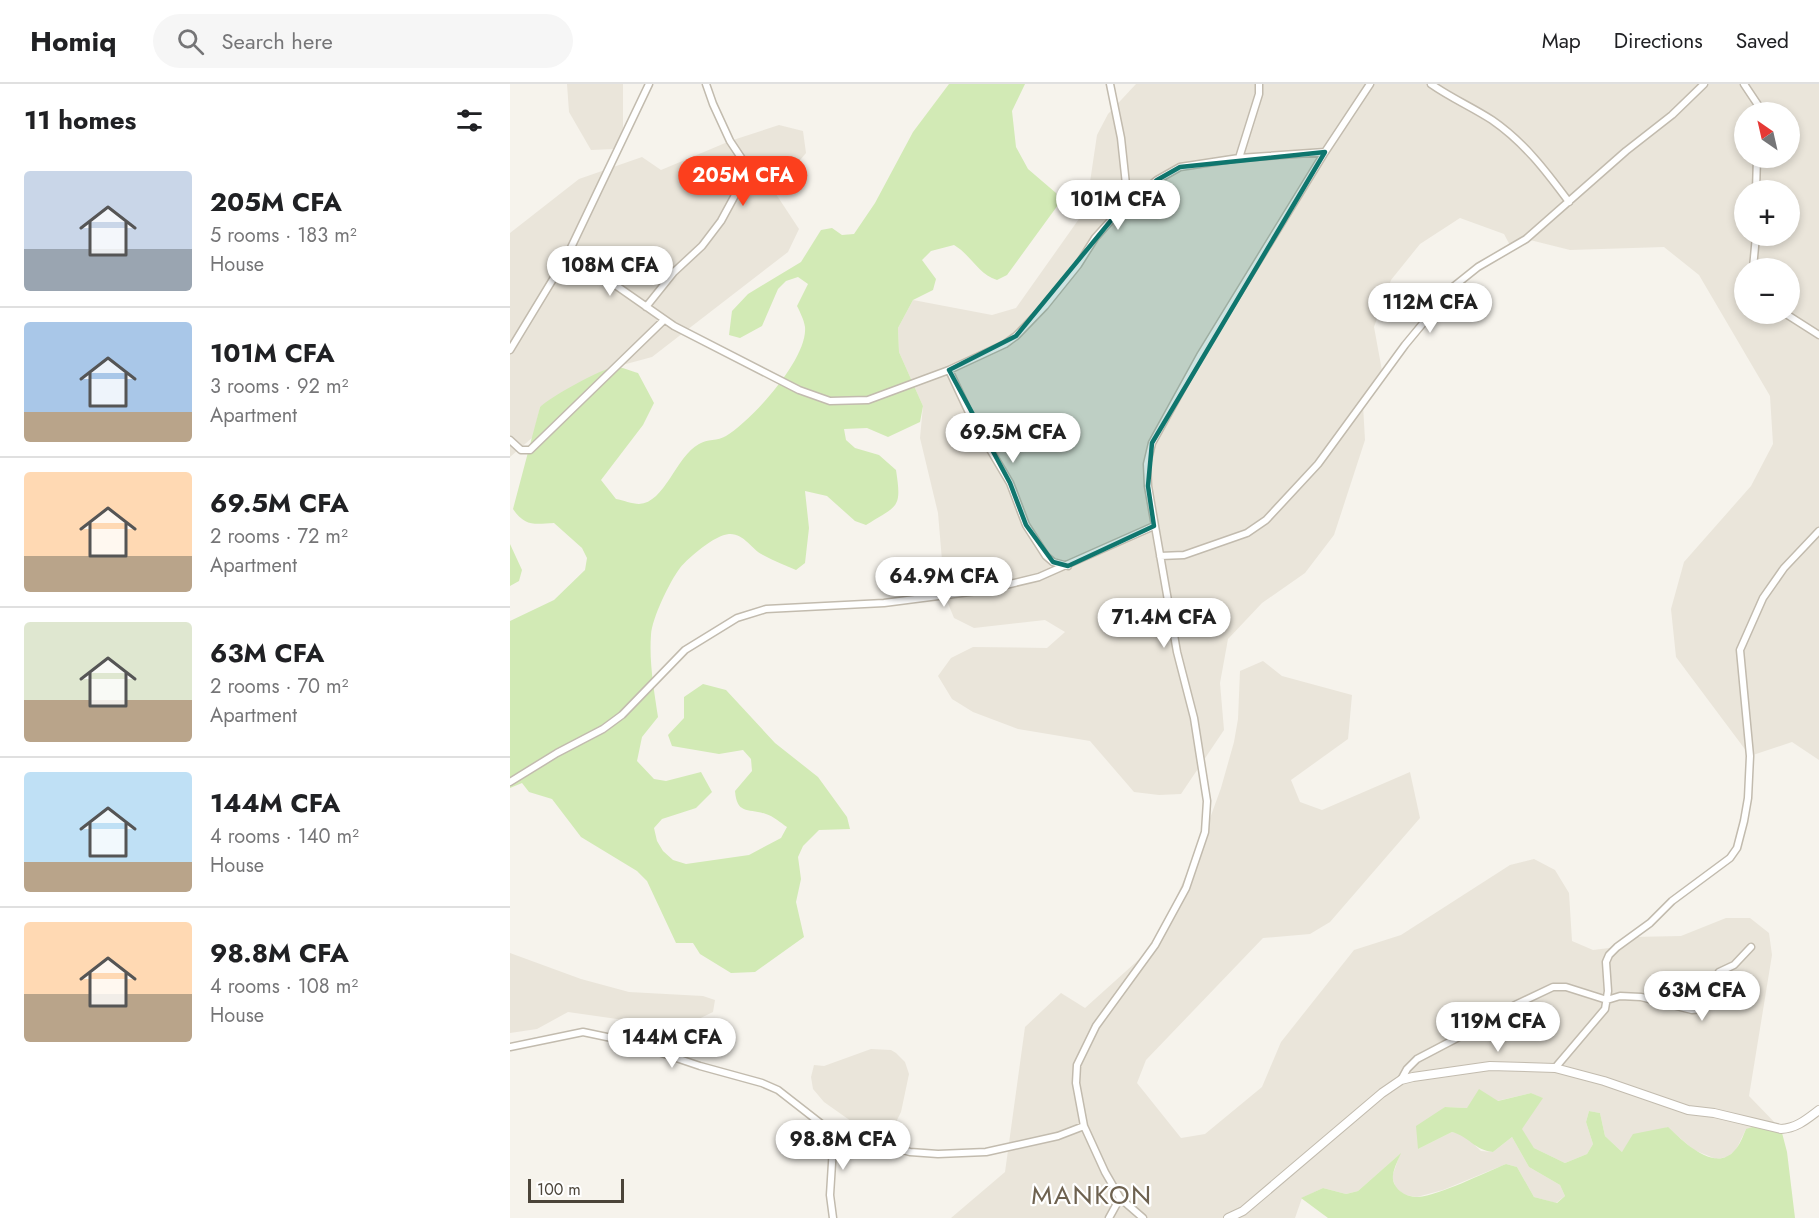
<!DOCTYPE html>
<meta charset="utf-8">
<style>
:root{--surface:#fff;--page:#f6f6f6;--text:#202124;--muted:#757577;--line:#e0e0e0;--accent:#fc3f1d}
body{margin:0;font-family:Jost,sans-serif;background:var(--page);color:var(--text);height:100vh;display:flex;flex-direction:column;font-size:22px;white-space:nowrap}
*{box-sizing:border-box;margin:0}
p{font-size:20px;color:var(--muted)}
.icon{flex:none;width:33px;height:33px;fill:none;stroke:currentColor;stroke-width:2;stroke-linecap:round;stroke-linejoin:round}
.map{position:relative;flex:1;overflow:hidden}
.details{display:flex;flex-direction:column;background:var(--surface);width:510px}
.details>*{flex:none}
.needle{width:39px;rotate:326deg}
.tools{position:absolute;left:1224px;top:18px;display:grid;gap:12px}
.tools a{display:grid;place-items:center;width:66px;height:66px;border-radius:50%;background:var(--surface);box-shadow:0 3px 9px #0003;font-size:30px}
.scale{position:absolute;left:18px;bottom:15px;width:96px;box-sizing:border-box;padding-left:6px;border:3px solid #4b4439;border-top:0;font-size:16px;line-height:21px;white-space:nowrap;color:#4b4439;-webkit-text-stroke:4px #fff;paint-order:stroke}
.price{position:absolute;translate:-50% -51px;padding:0 14px;border-radius:21px;background:#fff;color:#222;font-size:20px;line-height:39px;filter:drop-shadow(0 2px 3px #0008)}
.price::after{content:'';position:absolute;left:50%;top:36px;width:18px;height:14px;margin-left:-9px;background:inherit;clip-path:polygon(0 0,100% 0,50% 100%)}
.price.active{background:var(--accent);color:#fff}
ul{padding:0;list-style:none}
li{display:flex;align-items:center;gap:18px;height:150px;padding:0 24px}
li+li{border-top:2px solid var(--line)}
li span{display:grid;place-items:center;flex:none;width:168px;height:120px;border-radius:6px;color:#555}
li>.icon{margin-inline-start:auto}
span .icon{width:72px;height:72px;fill:#fffc;stroke-width:1}
li b{font-size:26px}
h2{display:flex;justify-content:space-between;align-items:center;height:72px;padding:0 24px;font-size:26px}
header{display:flex;align-items:center;gap:36px;box-sizing:border-box;height:84px;padding:0 30px;background:var(--surface);border-bottom:2px solid var(--line)}
header strong{font-size:28px}
nav{display:flex;gap:33px;margin-inline-start:auto;font-size:21px}
.search{width:420px;height:54px;background:var(--page);display:flex;align-items:center;gap:15px;box-sizing:border-box;padding:0 21px;border-radius:33px;color:var(--muted);font-size:22px}
main{display:flex;flex:1;min-height:0}
.map>svg:first-child{display:block}
.residential{fill:#eae5da;fill-rule:evenodd}
.green{fill:#d2eab5}
.lines{fill:none;stroke-linecap:round;stroke-linejoin:round}
.minor-casing{stroke:#c2bbae;stroke-width:9}
.tertiary-casing{stroke:#c2bbae;stroke-width:10}
.minor{stroke:#fff;stroke-width:6}
.tertiary{stroke:#fff;stroke-width:8}
.marked{fill:#0f766e;fill-opacity:0.2;stroke:#0f766e;stroke-width:4.5;stroke-linejoin:round}
.labels{text-anchor:middle;dominant-baseline:central;stroke-width:4.5;stroke-linejoin:round;paint-order:stroke}
.quarter-label{font-size:26px;letter-spacing:1.5px;fill:#6e6250;stroke:#fff}
</style>
<header>
<strong>Homiq</strong>
<div class="search"><svg class="icon" aria-label="search" viewBox="0 0 24 24"><circle cx="10" cy="10" r="6"/><path d="M15 15l6 6"/></svg>Search here</div>
<nav><a>Map</a><a>Directions</a><a>Saved</a></nav>
</header>
<main>
<section class="details">
<h2>11 homes<svg class="icon" aria-label="filters" viewBox="0 0 24 24"><path d="M4 7h16M4 17h16"/><circle cx="9" cy="7" r="2"/><circle cx="15" cy="17" r="2"/></svg></h2>
<ul>
<li><span style="background:linear-gradient(#c9d6e8 65%,#9aa5b1 0)"><svg class="icon" aria-label="home" viewBox="0 0 24 24"><path d="M3 11l9-7 9 7M6 9v11h12V9"/></svg></span><div><b>205M CFA</b><p>5 rooms · 183 m²</p><p>House</p></div></li>
<li><span style="background:linear-gradient(#a9c7e8 75%,#b9a48a 0)"><svg class="icon" aria-label="home" viewBox="0 0 24 24"><path d="M3 11l9-7 9 7M6 9v11h12V9"/></svg></span><div><b>101M CFA</b><p>3 rooms · 92 m²</p><p>Apartment</p></div></li>
<li><span style="background:linear-gradient(#ffd9b3 70%,#b9a48a 0)"><svg class="icon" aria-label="home" viewBox="0 0 24 24"><path d="M3 11l9-7 9 7M6 9v11h12V9"/></svg></span><div><b>69.5M CFA</b><p>2 rooms · 72 m²</p><p>Apartment</p></div></li>
<li><span style="background:linear-gradient(#dfe7d0 65%,#b9a48a 0)"><svg class="icon" aria-label="home" viewBox="0 0 24 24"><path d="M3 11l9-7 9 7M6 9v11h12V9"/></svg></span><div><b>63M CFA</b><p>2 rooms · 70 m²</p><p>Apartment</p></div></li>
<li><span style="background:linear-gradient(#bfe0f5 75%,#b9a48a 0)"><svg class="icon" aria-label="home" viewBox="0 0 24 24"><path d="M3 11l9-7 9 7M6 9v11h12V9"/></svg></span><div><b>144M CFA</b><p>4 rooms · 140 m²</p><p>House</p></div></li>
<li><span style="background:linear-gradient(#ffd9b3 60%,#b9a48a 0)"><svg class="icon" aria-label="home" viewBox="0 0 24 24"><path d="M3 11l9-7 9 7M6 9v11h12V9"/></svg></span><div><b>98.8M CFA</b><p>4 rooms · 108 m²</p><p>House</p></div></li>
</ul>
</section>
<div class="map">
<svg width="1309" height="1134" viewBox="0 0 1309 1134">
<rect width="100%" height="100%" fill="#f6f3ec"/>
<!-- residential -->
<path class="residential" d="M57 0H113V44L105 65 81 66 59 28Z
M626 0H1309V676L1282 658 1240 672 1166 573 1161 525 1174 478 1241 402 1263 360 1260 312 1189 191 1154 163 1060 166 1016 155 1002 165 994 150 950 134 910 160 881 196 864 243 873 292 853 321 855 356 824 451 795 489 752 519 718 555 710 599 714 646 671 710 649 711 624 708 580 657 508 645 463 628 442 615 428 592 441 574 463 563 537 564 555 548 535 536 464 544 444 534 435 512 428 429 410 354 413 322 389 268 388 244 403 216 482 231 506 224 576 125 587 51 598 30ZM1234 28H1280V74H1234ZM1234 106H1280V152H1234ZM1234 184H1280V230H1234Z
M269 41 293 47 296 69 264 107 289 145 278 168 142 273 105 283 30 323 23 353 0 373V149L69 95 132 73 151 86 220 57Z
M753 577 772 592 842 611 838 655 781 696 790 718 812 726 900 688 910 734 820 838 800 850 753 854 636 976 627 999 671 1054 695 1050 752 1003 771 958 844 866 891 851 1000 781 1024 775 1045 786 1059 809 1062 857 1083 866 1107 863 1122 853 1171 852 1216 834H1240L1259 849 1262 871 1239 1012 1271 1045H1236L1226 1066 1217 1073 1206 1075 1184 1066 1157 1043 1112 1068 1095 1052 1090 1029 1079 1027 1076 1038 1083 1060 1077 1070 1055 1079 1024 1064 1011 1045 1032 1014 1021 1009 957 1024 935 1023 908 1065 942 1048 954 1051 971 1067 983 1068 1002 1053 1019 1083 1050 1101 1055 1112 1046 1119 1024 1113 1007 1083 996 1080 933 1106 907 1113 895 1111 886 1104 882 1093 890 1070 848 1107 836 1110 813 1104 792 1114 785 1134H441L495 1088 515 943 551 909 575 924 645 861 695 748 711 704 724 658 728 635 730 587Z
M0 869 71 895 119 908 193 912 205 916 203 928 170 944 58 928 27 945 0 949Z
M361 965 381 966 386 969 395 978 399 990 391 1028 386 1038 366 1048 355 1047 314 1018 303 1005 301 993 304 981 314 982Z"/>
<!-- green -->
<path class="green" d="M439 0H515L502 27 506 63 518 85 546 109 548 121 497 191 487 196C468 190 461 171 444 161L421 167 412 176 426 195 423 206 403 216 388 244 389 268 413 322 410 338 378 353 357 344 334 345 336 356 345 364 369 371 386 386C392 425 388 421 356 441L345 437 317 412 295 407 299 444 295 479 286 486C275 481 264 477 253 471 241 465 234 449 219 450 205 451 179 473 170 484 160 497 142 534 141 551 139 578 144 606 148 633L132 653 127 677 144 695 156 697 191 688 202 708 186 724 152 735 144 744 147 757 153 767 163 776 176 780 239 771 271 754 277 743C271 739 263 732 256 730 238 724 227 731 225 707L242 687 241 675 233 666 209 670 162 662 158 651 174 634V613L193 600 216 606 265 659 308 693 337 733 340 745 309 746 293 762 288 773 291 795 286 818 294 853 245 888 221 889 190 870 183 859H166L137 797 127 787 71 753 42 715 19 708 12 699 0 704V537L44 516 75 486 77 474 72 464 44 439C25 440 15 443 3 425L30 323C40 313 92 284 105 283 112 283 121 287 128 289L144 319 133 341 91 396 106 415C113 416 122 420 129 420 155 419 166 372 189 360 197 355 208 357 216 352 241 337 298 275 295 243 294 236 290 228 287 222L298 200 288 193 276 197 268 205 252 242 230 254 219 251 222 227 238 210 291 178 311 146 322 144 332 151 344 150 365 119 403 48Z
M0 460 12 486 9 497 0 502Z
M969 1005 988 1017 1021 1009 1033 1014 1012 1045 1024 1064 1055 1079 1077 1070 1083 1060 1076 1038 1079 1027 1090 1029 1095 1052 1112 1068 1123 1050 1158 1043C1173 1057 1205 1090 1225 1066 1230 1061 1233 1052 1236 1045L1249 1041 1271 1045 1277 1068 1285 1134H818L791 1114 813 1104 836 1110 848 1107 891 1069C888 1076 884 1084 883 1091 881 1104 896 1114 908 1113 930 1111 974 1089 996 1080L1007 1083 1024 1113 1047 1119 1055 1112 1050 1101 1019 1083 1002 1053 983 1068C964 1066 960 1053 942 1048L908 1065 906 1042 935 1023 957 1024Z"/>
<g class="lines">
<!-- minor casing -->
<g class="minor-casing">
<path id="minor" d="M600 0 611 54 618 119
M921 0C941 14 962 23 982 36 1014 58 1036 87 1059 118
M1234 0 1248 21 1249 28
M729 74 749 10V0
M1246 106 1247 74
M57 172 78 182 164 242 289 306 320 317 358 316 439 286 495 260 506 252 535 222 568 181 585 154 603 134 618 119 647 96 670 83 729 74 815 68
M1243 184 1246 152
M136 223 164 188 192 162 211 137 230 102 236 86 234 78 220 57 203 20 196 0
M1276 230 1309 251
M0 266 57 172 139 0
M439 286 462 335 500 399 516 441 536 472 543 478 558 482
M0 356 11 366H20L154 236
M650 472 674 471 737 449 756 436 808 380 895 261 943 203 968 183 1016 155 1116 67 1162 31 1194 0
M0 698 47 669 93 645 112 631 175 566 227 534 256 525 374 519 475 506 529 493 644 442
M0 963 73 948 116 957 190 982 252 999 268 1006 318 1045 400 1068 428 1070 476 1068 548 1052 574 1042
M1045 984 1095 925 1098 907 1096 878 1099 871 1107 863 1140 839 1162 817 1220 774 1227 764 1234 737 1238 714 1240 672 1230 566 1253 514 1274 484 1309 447
M891 996 897 985 907 975 989 932 1005 921 1043 903H1056L1097 916 1110 912 1131 913 1182 926C1206 926 1204 907 1209 888L1224 881 1241 863
M318 1045 323 1063 320 1111 323 1134
M599 1134 610 1114
M633 1134 610 1114 595 1088 574 1042 566 999 567 981 586 942 645 861 676 804 695 748 697 717 684 634 667 568 638 402 637 380 642 359 653 339 691 270 815 68 860 0"/>
</g>
<!-- tertiary casing -->
<g class="tertiary-casing">
<path id="tertiary" d="M718 1134 733 1127 872 1009 891 996 903 993 980 982 1045 984 1094 997 1178 1026 1204 1029 1271 1045C1287 1044 1297 1035 1309 1026"/>
</g>
<!-- minor -->
<use href="#minor" class="minor"/>
<!-- tertiary -->
<use href="#tertiary" class="tertiary"/>
</g>
<!-- marked area -->
<path class="marked" d="M815 68 642 359 638 402 644 442 558 482 543 478 516 441 500 399 439 286 506 252 603 134 647 96 670 83Z"/>
<g class="labels">
<!-- quarter labels -->
<g class="quarter-label">
<text x="582" y="1111">MANKON</text>
</g>
</g>
</svg>
<div class="tools">
<a><svg class="needle" viewBox="-14 -14 28 28"><path d="M0-13l5 13h-10z" fill="#e53935"/><path d="M0 13l5-13h-10z" fill="#757577"/></svg></a>
<a>+</a>
<a>−</a>
</div>
<div class="scale">100 m</div>
<b class="price active" style="left:233px;top:123px">205M CFA</b>
<b class="price" style="left:608px;top:147px">101M CFA</b>
<b class="price" style="left:100px;top:213px">108M CFA</b>
<b class="price" style="left:920px;top:250px">112M CFA</b>
<b class="price" style="left:503px;top:380px">69.5M CFA</b>
<b class="price" style="left:434px;top:524px">64.9M CFA</b>
<b class="price" style="left:654px;top:565px">71.4M CFA</b>
<b class="price" style="left:1192px;top:938px">63M CFA</b>
<b class="price" style="left:988px;top:969px">119M CFA</b>
<b class="price" style="left:162px;top:985px">144M CFA</b>
<b class="price" style="left:333px;top:1087px">98.8M CFA</b>
</div>
</main>
